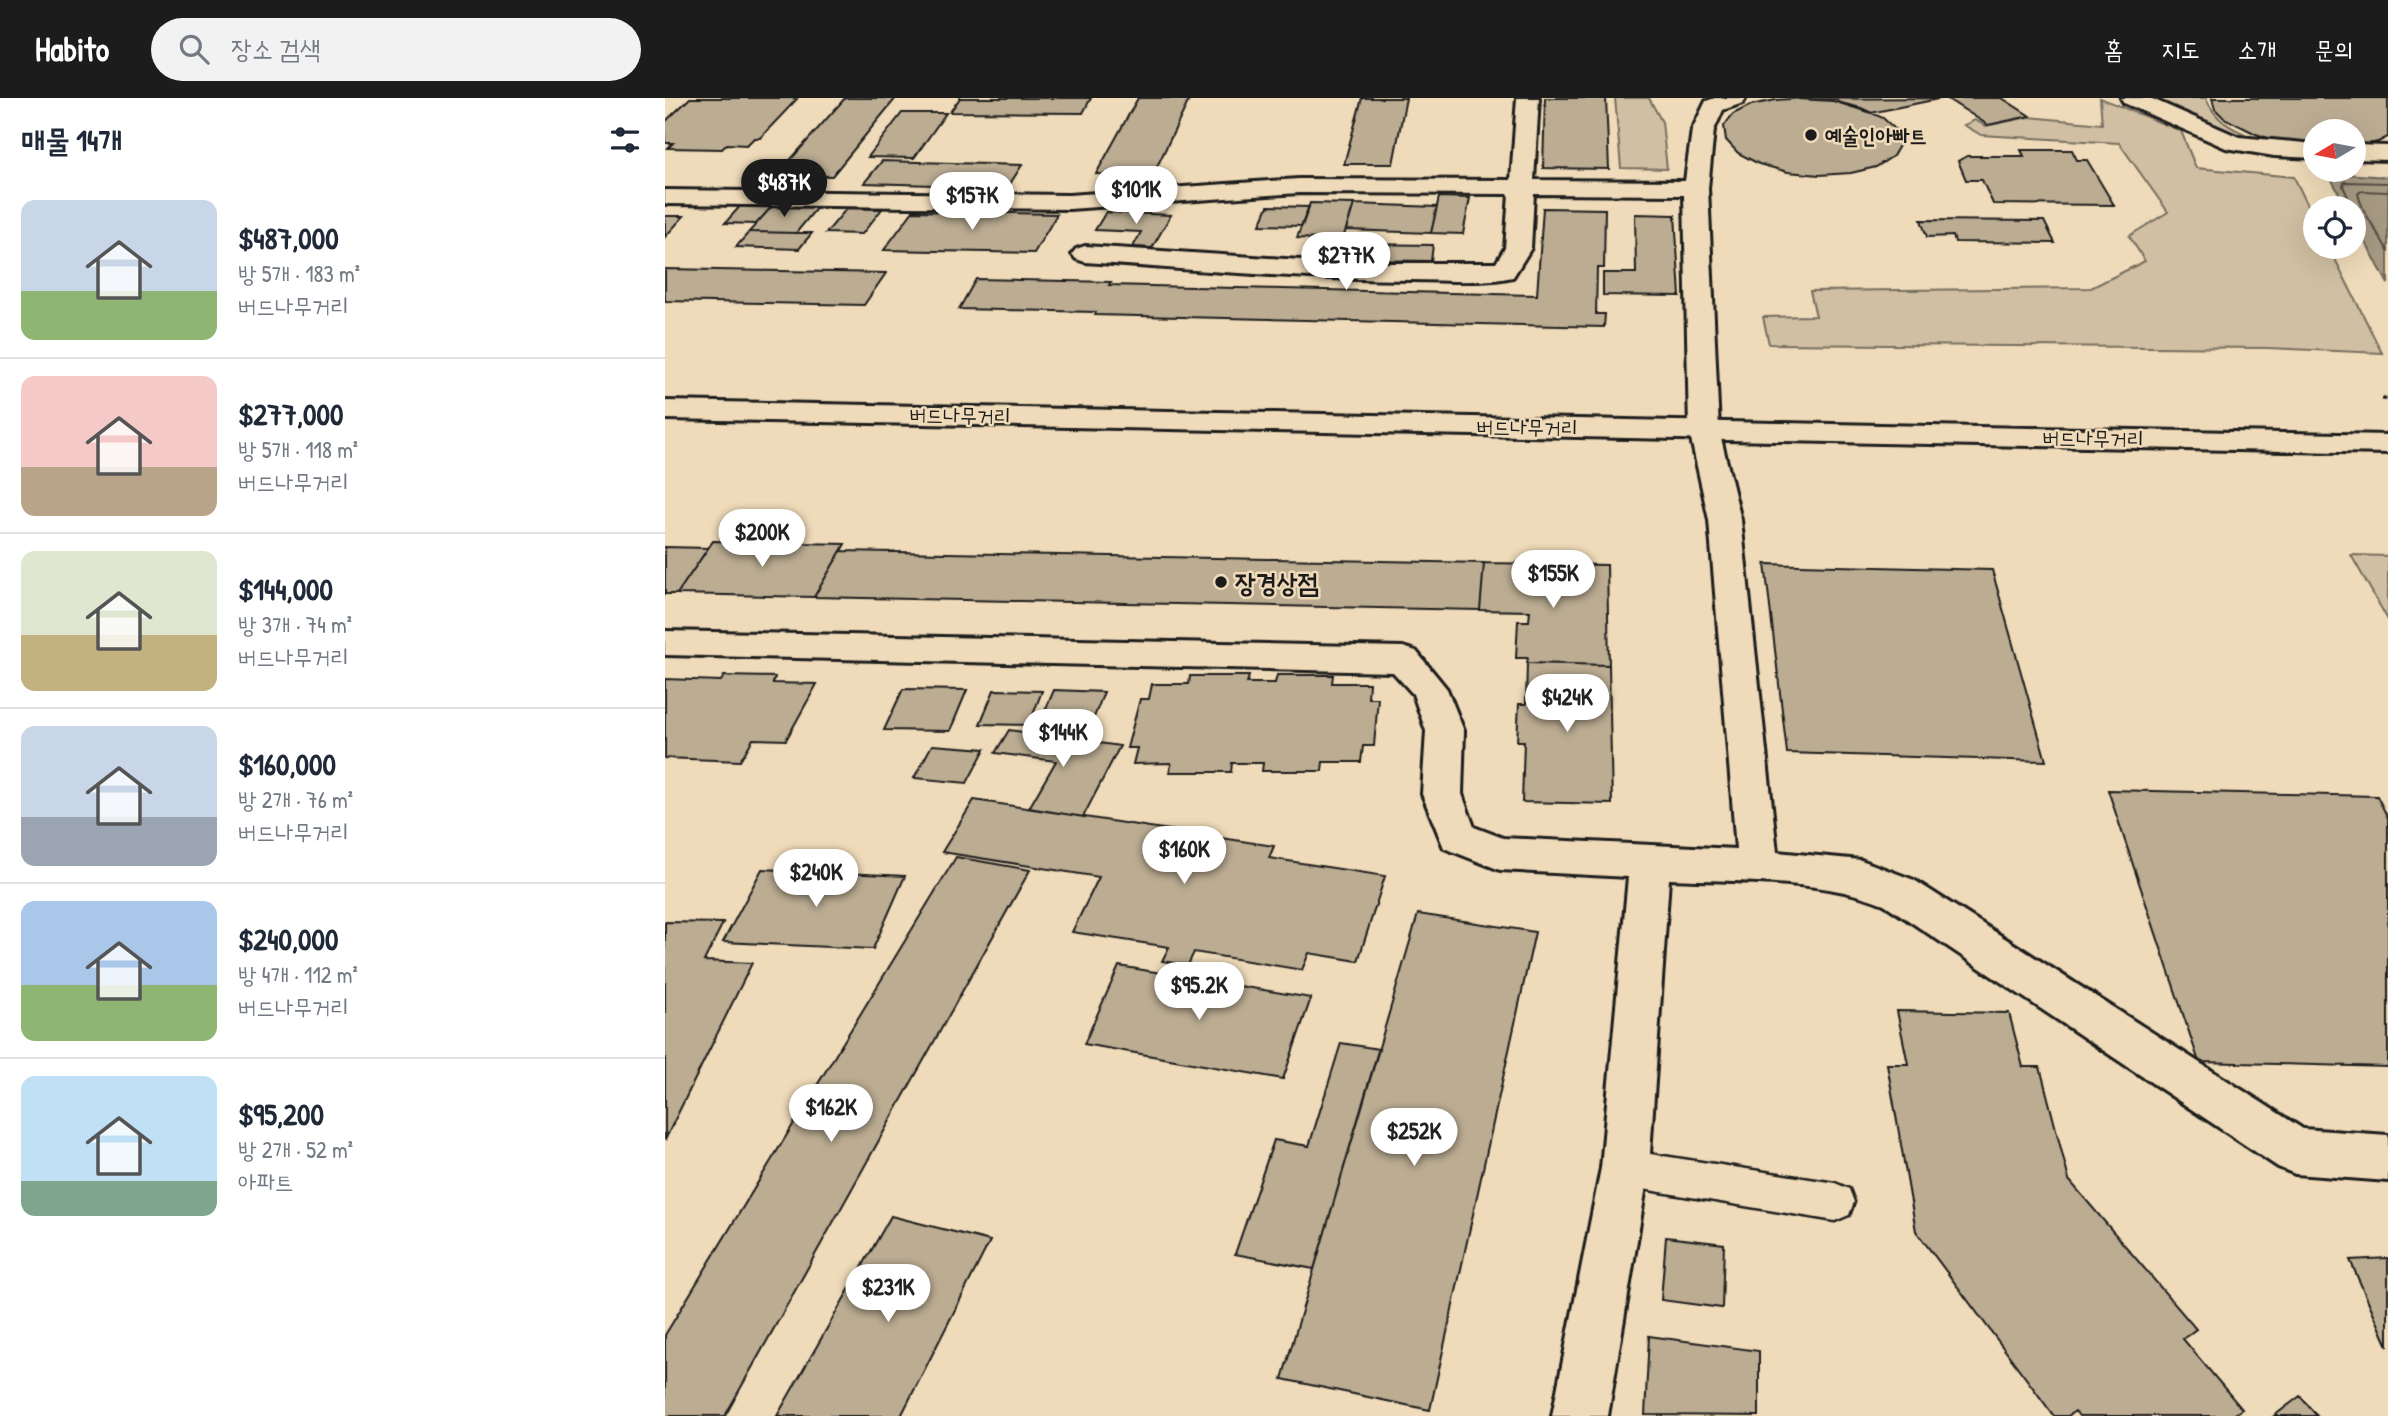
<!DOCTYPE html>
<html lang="ko">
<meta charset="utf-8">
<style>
:root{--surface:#fff;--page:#f2f2f3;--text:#1f2937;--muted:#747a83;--line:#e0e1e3;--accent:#1c1c1c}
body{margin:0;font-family:"Patrick Hand","Poor Story",sans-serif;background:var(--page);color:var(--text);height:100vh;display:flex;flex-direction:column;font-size:26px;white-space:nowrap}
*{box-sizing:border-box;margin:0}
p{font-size:23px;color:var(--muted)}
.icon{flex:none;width:38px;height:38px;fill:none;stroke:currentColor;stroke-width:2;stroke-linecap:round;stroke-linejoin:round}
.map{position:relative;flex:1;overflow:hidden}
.details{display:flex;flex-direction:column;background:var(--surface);width:665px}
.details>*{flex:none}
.needle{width:46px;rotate:260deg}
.buttons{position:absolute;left:1638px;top:21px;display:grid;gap:14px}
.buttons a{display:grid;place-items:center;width:63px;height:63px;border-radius:50%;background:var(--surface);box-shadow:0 7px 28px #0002;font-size:35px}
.price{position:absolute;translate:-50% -60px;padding:0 16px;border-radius:24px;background:#fff;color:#222;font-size:23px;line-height:46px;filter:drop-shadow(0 2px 4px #0008)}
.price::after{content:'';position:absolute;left:50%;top:42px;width:21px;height:16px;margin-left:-10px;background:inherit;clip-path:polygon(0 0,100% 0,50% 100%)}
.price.selected{background:var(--accent);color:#fff}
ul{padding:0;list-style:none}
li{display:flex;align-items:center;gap:21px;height:175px;padding:0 21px}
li+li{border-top:2px solid var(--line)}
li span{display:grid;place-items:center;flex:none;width:196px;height:140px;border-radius:14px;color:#555}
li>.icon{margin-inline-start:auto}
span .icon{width:84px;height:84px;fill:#fffc;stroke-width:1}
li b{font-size:30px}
h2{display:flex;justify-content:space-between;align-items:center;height:84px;padding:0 21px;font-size:30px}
header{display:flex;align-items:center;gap:42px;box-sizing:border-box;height:98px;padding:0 35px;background:var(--accent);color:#fff}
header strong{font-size:33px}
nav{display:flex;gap:38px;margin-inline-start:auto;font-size:24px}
.search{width:490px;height:63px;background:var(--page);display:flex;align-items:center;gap:18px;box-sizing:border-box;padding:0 24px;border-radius:38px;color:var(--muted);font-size:26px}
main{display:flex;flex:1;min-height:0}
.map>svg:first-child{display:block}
.green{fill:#d0bfa2;stroke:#766e5f;stroke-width:2}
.water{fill:#a79a83;stroke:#6f685a;stroke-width:2}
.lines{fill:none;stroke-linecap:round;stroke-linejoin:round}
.shore{stroke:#544e45;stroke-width:2}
.building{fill:#bbac92;stroke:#1c1c1c;stroke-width:2}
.lane-casing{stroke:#1c1c1c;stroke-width:5}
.street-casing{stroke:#1c1c1c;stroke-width:6}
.primary-casing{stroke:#1c1c1c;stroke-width:6}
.path{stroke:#1c1c1c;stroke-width:3.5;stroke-dasharray:4.5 4.5;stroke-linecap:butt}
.lane{fill:#efdbb9;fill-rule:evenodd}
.street{fill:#efdbb9;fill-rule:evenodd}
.primary{fill:#efdbb9;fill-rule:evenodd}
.poi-dot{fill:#1c1c1c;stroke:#efdbb9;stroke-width:2.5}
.labels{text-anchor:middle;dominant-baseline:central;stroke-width:5;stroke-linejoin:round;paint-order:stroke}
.far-poi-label{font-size:21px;font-weight:bold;fill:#1c1c1c;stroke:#efdbb9;text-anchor:start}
.far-street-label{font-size:21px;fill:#1c1c1c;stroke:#efdbb9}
.poi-label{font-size:26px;font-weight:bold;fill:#1c1c1c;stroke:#efdbb9;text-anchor:start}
</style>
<header>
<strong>Habito</strong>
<div class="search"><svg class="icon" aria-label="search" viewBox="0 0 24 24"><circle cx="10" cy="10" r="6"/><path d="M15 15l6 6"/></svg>장소 검색</div>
<nav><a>홈</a><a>지도</a><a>소개</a><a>문의</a></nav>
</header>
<main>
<section class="details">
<h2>매물 14개<svg class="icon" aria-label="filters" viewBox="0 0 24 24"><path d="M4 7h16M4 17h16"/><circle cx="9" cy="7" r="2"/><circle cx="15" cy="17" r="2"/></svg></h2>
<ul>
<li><span style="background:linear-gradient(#c9d6e8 65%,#8fb573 0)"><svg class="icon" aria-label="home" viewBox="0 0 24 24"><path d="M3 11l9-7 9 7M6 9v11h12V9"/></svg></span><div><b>$487,000</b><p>방 5개 · 183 m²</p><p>버드나무거리</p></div></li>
<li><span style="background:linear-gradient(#f6c9c9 65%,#b9a48a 0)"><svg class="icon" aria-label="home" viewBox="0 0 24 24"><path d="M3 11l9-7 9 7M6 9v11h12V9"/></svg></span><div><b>$277,000</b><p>방 5개 · 118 m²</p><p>버드나무거리</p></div></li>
<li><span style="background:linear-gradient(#dfe7d0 60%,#c2b280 0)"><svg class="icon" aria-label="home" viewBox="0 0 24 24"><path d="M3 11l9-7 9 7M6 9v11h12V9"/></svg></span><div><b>$144,000</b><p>방 3개 · 74 m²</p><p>버드나무거리</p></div></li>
<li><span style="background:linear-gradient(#c9d6e8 65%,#9aa5b1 0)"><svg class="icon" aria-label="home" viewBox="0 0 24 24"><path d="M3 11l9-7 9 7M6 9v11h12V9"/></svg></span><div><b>$160,000</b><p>방 2개 · 76 m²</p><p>버드나무거리</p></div></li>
<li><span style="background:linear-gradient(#a9c7e8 60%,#8fb573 0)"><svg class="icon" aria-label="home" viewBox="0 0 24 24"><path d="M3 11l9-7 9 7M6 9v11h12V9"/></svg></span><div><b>$240,000</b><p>방 4개 · 112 m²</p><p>버드나무거리</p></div></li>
<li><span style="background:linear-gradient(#bfe0f5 75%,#7fa58c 0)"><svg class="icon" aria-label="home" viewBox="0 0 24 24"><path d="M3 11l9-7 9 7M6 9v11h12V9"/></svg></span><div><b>$95,200</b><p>방 2개 · 52 m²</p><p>아파트</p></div></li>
</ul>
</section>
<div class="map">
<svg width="1723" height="1318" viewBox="0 0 1723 1318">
<rect width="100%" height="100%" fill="#efdbb9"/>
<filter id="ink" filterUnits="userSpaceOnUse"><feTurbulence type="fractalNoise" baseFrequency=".0143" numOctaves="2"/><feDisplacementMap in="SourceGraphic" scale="14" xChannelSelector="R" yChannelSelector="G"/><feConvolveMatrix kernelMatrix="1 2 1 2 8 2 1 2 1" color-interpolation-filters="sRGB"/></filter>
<g filter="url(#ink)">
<!-- green -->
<path class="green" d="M950 0H984L997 24 1002 71 956 70Z
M1435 0 1516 33 1531 70 1629 79 1650 122V149H1664L1717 255 1603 250 1104 246 1098 219 1151 218 1145 193 1426 190 1480 163 1464 138 1503 114 1454 45 1316 37 1299 27 1310 22 1321 28 1364 19 1437 26Z
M1490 0H1541C1550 22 1565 30 1587 39L1583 41 1566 36Z
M1686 457 1723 458V522Z"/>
<!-- water -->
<path class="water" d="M1663 75 1723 79V186L1689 122V110H1682Z"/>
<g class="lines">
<!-- shore -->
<path class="shore" d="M1723 94 1696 93 1693 96C1698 116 1713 134 1723 153
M1688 110 1678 88 1679 84 1723 85"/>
</g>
<!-- building -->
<path class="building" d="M25 0H127L132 1 95 40H89L82 47 62 46 57 51 3 50 8 45H0V24Z
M180 0H231L167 78 112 77Z
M295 0H426L418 15 285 14Z
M473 0H525L488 77 431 76Z
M697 0H741L728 66H679Z
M880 0H941L944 71 878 70Z
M1139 0 1168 3 1196 10 1218 20 1231 32 1235 46 1228 58 1211 69 1186 75 1154 77 1123 74 1094 66 1073 55 1061 42 1059 28 1068 16 1086 7 1111 2Z
M1278 0 1206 15 1168 3 1133 1Z
M1281 0H1337L1365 18 1323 27Z
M1547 0H1723V39L1713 44 1689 49V33H1650V49L1612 43 1591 36 1559 20 1550 11Z
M237 15H281L249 60 203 59Z
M1356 52H1407L1412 62H1422L1449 107 1328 106 1317 82H1301L1293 63 1302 58H1359Z
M217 63 357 67 343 89 199 85Z
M774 99 805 100 798 136 766 135Z
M645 105 689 106 675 150 649 149 652 141 632 140Z
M77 106H109L91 126 60 125Z
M109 106 154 107 131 135 84 134Z
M689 106 772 109 766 135 681 132Z
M603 108 644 109 637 128 595 127Z
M182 110 217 111 197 136 161 135Z
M878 110 940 111 939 170H932L931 216H940L939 229 430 217 431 214 294 211 311 181 446 184 444 187 872 197Z
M248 113 392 116 369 155 219 152Z
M441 114 506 117 487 150 468 149 476 134 430 132Z
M970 116 1010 117 1015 198 938 197V175H971Z
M0 118H19L0 139Z
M1256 122 1379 123 1390 145 1290 144 1288 138 1262 139Z
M84 134 131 135H147L134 151 71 149Z
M694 146 768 147 766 163 690 162Z
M0 171 221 175 199 207 0 203Z
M48 443 180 446 149 499 12 496Z
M0 449 43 450 12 496H0Z
M176 453 819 465 815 512 149 499Z
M819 465 942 467 944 567 862 565 863 560H851L853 523H864L865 513 815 512Z
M1100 466 1327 472 1381 663 1122 655Z
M862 565 944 567 947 706 857 704 859 643H852L854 606H861Z
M612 577H668L667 585H704L703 600H713L709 648H698L696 664H658L657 673H597L598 665H567L566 674H505L506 665 468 666 472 650H462L475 601H484L487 586H524L525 578H584L582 585H610Z
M59 578 110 579 108 585 152 586 121 642 88 641 75 663 0 660V581L56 583Z
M238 591 302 592 285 633 219 632Z
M329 592 377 593 364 627 315 626Z
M389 592 439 594 424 632 373 629Z
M344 632 455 648 418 719 364 710 391 663 330 655Z
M267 647 320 651 302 685 249 680Z
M1443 692 1712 698 1723 720V969L1534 964Z
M309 702 609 748 604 760 720 778 693 863 644 855 637 872 529 854 523 867 497 863 504 849 407 834 434 779 277 754Z
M291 759 365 772 60 1318H0V1237Z
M97 771 240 778 208 851 58 844Z
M753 816 870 834 765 1312 617 1281Z
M0 824 58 825 39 863 87 865 0 1042Z
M454 868 646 900 618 981 419 946Z
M1232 913 1344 915 1358 969H1375L1404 1082 1531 1231 1518 1241 1577 1311 1567 1318H1414L1410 1313 1403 1318H1389L1251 1133 1222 966H1243Z
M676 945 714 951 649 1171 570 1156 609 1042 644 1048Z
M226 1118 325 1143 236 1318H112Z
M1001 1139 1059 1146 1057 1210 996 1202Z
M1723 1160V1248L1685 1162Z
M984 1238 1094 1253V1318L980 1317Z
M1635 1298 1652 1318H1609Z"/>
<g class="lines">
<!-- lane casing -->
<g class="lane-casing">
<path id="lane" d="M960 1052 1170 1085 1184 1091 1189 1104 1184 1117 1170 1123 960 1088 947 1083 941 1070 947 1057Z"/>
</g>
<!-- street casing -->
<g class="street-casing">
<path id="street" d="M852 0H874L869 82 1020 83 1027 32 1041 3 1050 0H1081L1078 5 1058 12 1049 32 1043 90 1054 332 1076 422 1112 754 1196 762 1249 782 1638 1031 1723 1037V1083L1630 1076 1613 1069 1219 806C1158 781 1071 784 1004 781L984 1070 943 1318H887L936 1070 963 779 835 772 779 750 757 696 761 633 748 596 728 574 0 557V533L738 549 751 553 782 591 799 633 797 696 809 729 838 740 1071 751 1044 422 1024 332 1019 97 869 96 866 150 848 179C817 186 779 182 747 182 638 181 529 172 420 164L411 161 407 156 411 151 420 148 682 165H831L840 150 844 96 634 95 404 111 0 106V92L404 97 634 81 846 82Z
M1456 0H1485L1574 39 1650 46V60L1609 58 1561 50 1459 5Z
M1689 47 1723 48V62L1689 61Z"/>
</g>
<!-- primary casing -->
<g class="primary-casing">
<path id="primary" d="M0 303 1723 337V355L0 321Z"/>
</g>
<!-- path -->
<path class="path" d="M1717 301H1723"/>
<!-- lane -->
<use href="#lane" class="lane"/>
<!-- street -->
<use href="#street" class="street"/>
<!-- primary -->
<use href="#primary" class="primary"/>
</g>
</g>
<!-- markers -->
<g class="poi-dot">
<circle cx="1146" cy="37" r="7"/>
<circle cx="556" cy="484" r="7"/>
</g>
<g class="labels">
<!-- far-poi labels -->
<g class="far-poi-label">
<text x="1160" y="37">예술인아빠트</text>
</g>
<!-- far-street labels -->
<g class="far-street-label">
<text transform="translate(295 317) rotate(1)">버드나무거리</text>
<text transform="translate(862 329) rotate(1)">버드나무거리</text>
<text transform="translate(1428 340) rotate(1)">버드나무거리</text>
</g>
<!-- poi labels -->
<g class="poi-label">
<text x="570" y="484">장경상점</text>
</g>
</g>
</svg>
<div class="buttons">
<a><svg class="needle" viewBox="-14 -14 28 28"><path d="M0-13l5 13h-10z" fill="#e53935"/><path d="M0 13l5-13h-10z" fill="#747a83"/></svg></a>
<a><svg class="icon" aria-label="locate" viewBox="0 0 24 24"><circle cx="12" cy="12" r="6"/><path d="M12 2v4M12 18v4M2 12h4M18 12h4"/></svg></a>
</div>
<b class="price selected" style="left:119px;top:121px">$487K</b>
<b class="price" style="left:471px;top:128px">$101K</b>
<b class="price" style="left:307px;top:134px">$157K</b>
<b class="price" style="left:681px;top:194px">$277K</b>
<b class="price" style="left:97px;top:471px">$200K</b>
<b class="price" style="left:888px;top:512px">$155K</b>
<b class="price" style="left:902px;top:636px">$424K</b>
<b class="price" style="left:398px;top:671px">$144K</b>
<b class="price" style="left:519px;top:788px">$160K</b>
<b class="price" style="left:151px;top:811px">$240K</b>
<b class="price" style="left:534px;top:924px">$95.2K</b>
<b class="price" style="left:166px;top:1046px">$162K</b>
<b class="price" style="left:749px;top:1070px">$252K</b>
<b class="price" style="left:223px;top:1226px">$231K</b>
</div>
</main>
